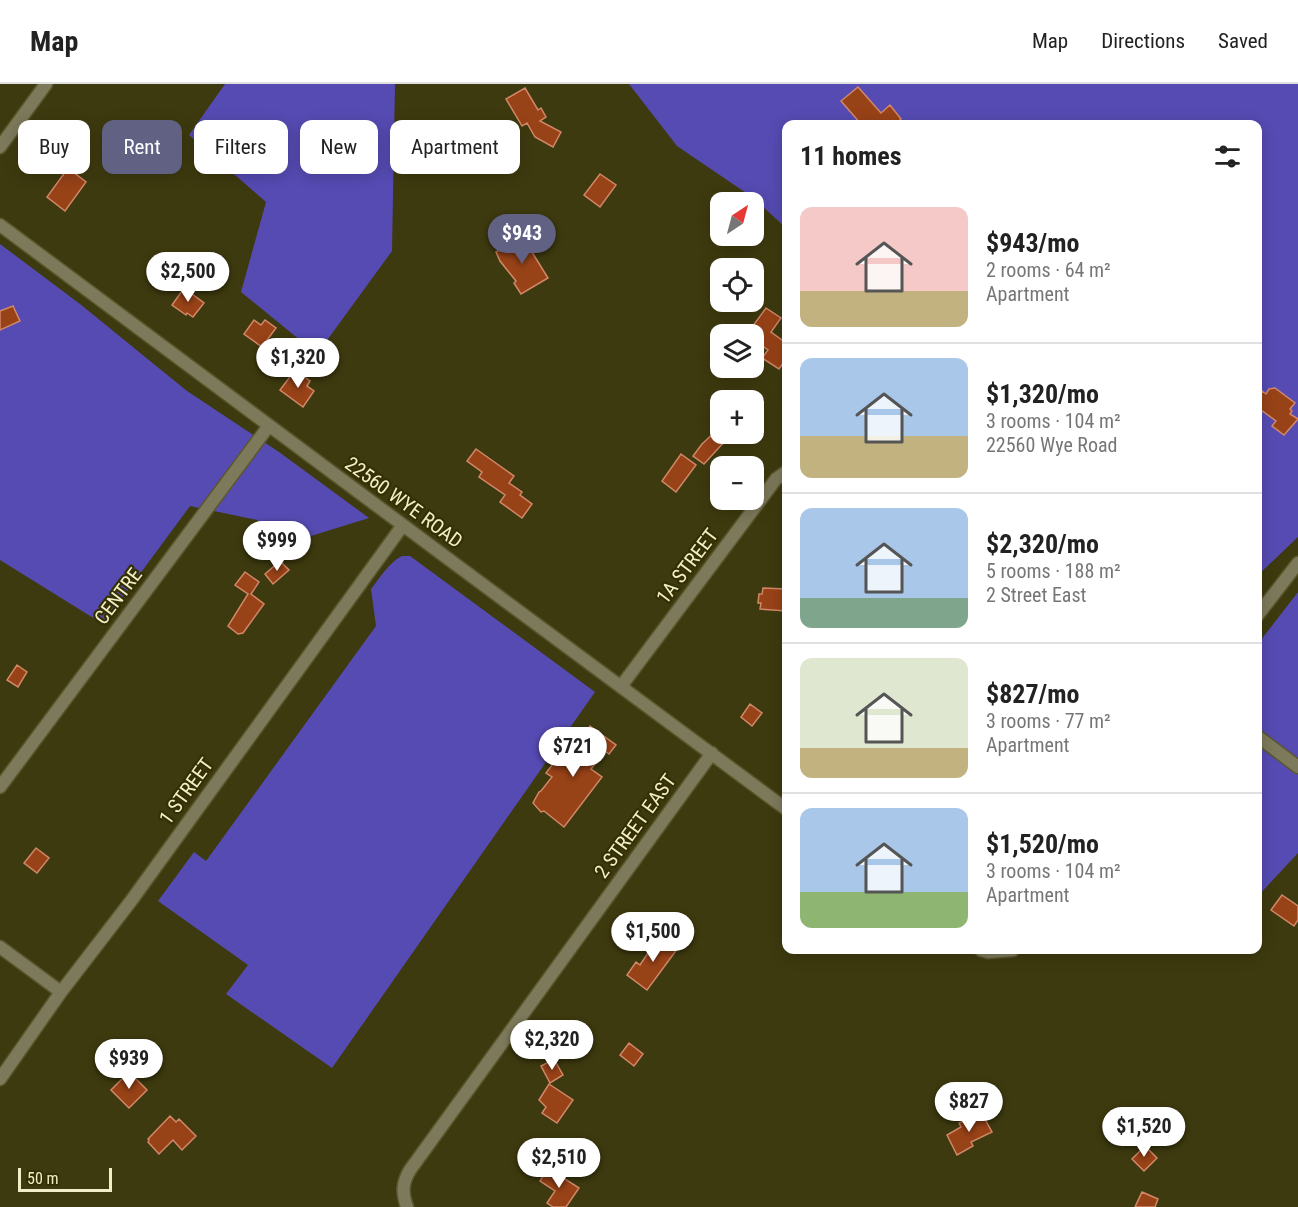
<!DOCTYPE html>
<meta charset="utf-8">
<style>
:root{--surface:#fff;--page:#f2f2f2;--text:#222;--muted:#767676;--line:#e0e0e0;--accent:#616184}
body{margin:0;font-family:"Roboto Condensed",sans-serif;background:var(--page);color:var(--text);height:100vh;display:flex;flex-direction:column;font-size:22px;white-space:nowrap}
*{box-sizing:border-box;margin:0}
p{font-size:20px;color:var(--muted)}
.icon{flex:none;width:33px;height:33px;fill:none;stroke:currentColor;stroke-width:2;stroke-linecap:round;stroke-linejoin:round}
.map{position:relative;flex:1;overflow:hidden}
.drawer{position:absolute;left:782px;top:36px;width:480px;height:834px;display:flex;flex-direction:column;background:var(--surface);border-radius:12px;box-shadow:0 3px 15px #0003}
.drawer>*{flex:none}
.guide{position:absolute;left:18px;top:36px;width:570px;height:54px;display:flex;gap:12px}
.needle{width:39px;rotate:36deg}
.buttons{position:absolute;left:710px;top:108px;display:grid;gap:12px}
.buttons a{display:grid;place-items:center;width:54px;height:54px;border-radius:12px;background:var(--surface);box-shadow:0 3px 15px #0003;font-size:30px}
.scale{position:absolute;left:18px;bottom:15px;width:94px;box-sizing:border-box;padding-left:6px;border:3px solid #f2efc8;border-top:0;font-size:16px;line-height:21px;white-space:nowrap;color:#f2efc8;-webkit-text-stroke:4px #343003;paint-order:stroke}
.price{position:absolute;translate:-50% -51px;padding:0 14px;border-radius:21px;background:#fff;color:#222;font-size:20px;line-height:39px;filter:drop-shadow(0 2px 3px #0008)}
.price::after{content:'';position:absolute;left:50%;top:36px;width:18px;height:14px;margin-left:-9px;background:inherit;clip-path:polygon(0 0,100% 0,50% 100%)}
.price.active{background:var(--accent);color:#fff}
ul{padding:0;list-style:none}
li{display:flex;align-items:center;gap:18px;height:150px;padding:0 18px}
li+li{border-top:2px solid var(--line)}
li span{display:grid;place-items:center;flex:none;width:168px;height:120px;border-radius:12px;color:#555}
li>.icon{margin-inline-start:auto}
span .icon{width:72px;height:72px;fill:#fffc;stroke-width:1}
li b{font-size:26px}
h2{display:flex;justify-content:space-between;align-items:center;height:72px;padding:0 18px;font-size:26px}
.pill{padding:0 21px;border-radius:12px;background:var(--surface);box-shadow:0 3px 15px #0003;font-size:21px;line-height:54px}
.pill.active{background:var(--accent);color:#fff}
header{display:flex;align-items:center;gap:36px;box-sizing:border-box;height:84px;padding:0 30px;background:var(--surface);border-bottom:2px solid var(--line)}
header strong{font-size:28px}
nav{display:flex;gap:33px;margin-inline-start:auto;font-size:21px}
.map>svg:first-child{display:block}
.green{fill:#564bb3}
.building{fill:#984217;stroke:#d28869;stroke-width:1.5}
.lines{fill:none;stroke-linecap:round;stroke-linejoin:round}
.minor-casing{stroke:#5b572d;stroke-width:15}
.minor{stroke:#7d7a5b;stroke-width:12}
.labels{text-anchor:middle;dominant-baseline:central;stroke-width:4.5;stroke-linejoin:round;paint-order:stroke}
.street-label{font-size:20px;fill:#f2efc8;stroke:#343003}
</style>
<header>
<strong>Map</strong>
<nav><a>Map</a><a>Directions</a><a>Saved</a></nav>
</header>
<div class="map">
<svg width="1298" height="1123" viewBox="0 0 1298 1123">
<rect width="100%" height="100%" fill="#3e3a0f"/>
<!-- green -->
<path class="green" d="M225 0H395L392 167 317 270 241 208 266 118 189 51Z
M629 0H1298V453L1257 492V40H786V144L752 113 677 62Z
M0 160 80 220 187 307 279 368 369 434 285 460 257 436 190 422 103 540 0 476Z
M402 472H410L595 608 332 984 226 910 248 881 158 817 194 768 206 777 376 542 371 505C380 494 389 478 402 472Z
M1298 508V769L1257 813V561Z"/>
<!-- building -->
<path class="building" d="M858 3 881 29 890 21 901 35 895 40H861L841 17Z
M525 4 538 26 541 24 546 33 540 37 561 48 553 63 535 53 527 39 522 42 506 15Z
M68 84 86 98 65 127 47 113Z
M600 90 616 101 600 123 584 111Z
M522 152 548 194 521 210 514 199 516 197 500 177 496 168Z
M184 204 204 219 193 233 187 229 186 231 172 221Z
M13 222 20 237 0 246V227Z
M766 224 781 234 771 248 786 259V275L779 285 762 274 768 266 753 255V250H747Z
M254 236 261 241 265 236 276 244 262 263 244 250Z
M295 286 310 297 307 302 314 307 303 323 280 306Z
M1275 304 1295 319 1290 325 1292 327 1290 330 1298 335 1284 351 1272 342 1276 337 1257 323V314L1262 307 1266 310 1269 305Z
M716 347 725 357 704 380 693 372 702 360Z
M476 365 514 392 509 399 522 408 520 411 532 420 522 434 500 418 505 411 479 393 482 388 467 377Z
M681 370 696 381 676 408 662 397Z
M280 477 289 486 273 500 265 490Z
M245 488 259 498 251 510 264 520 243 549 238 550 228 542 248 510 235 501Z
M763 504 786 505V527L760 525 761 519H758L759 510H762Z
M17 581 27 588 18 603 7 596Z
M750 620 762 629 752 642 741 633Z
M590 642 616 661 609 670 605 667 591 685 602 693 564 743 544 727 541 728 533 719 539 708 541 707 552 693 546 689 558 673 564 678Z
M36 764 49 774 37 789 24 779Z
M1282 811 1298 822V836L1294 842 1271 826Z
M660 851 678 864 647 906 627 891 636 878 640 881Z
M629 959 643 970 634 982 620 971Z
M554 975 563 991 550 999 541 982Z
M129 988 147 1006 129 1024 111 1006Z
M549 1000 573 1016 557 1039 542 1029 546 1023 539 1016Z
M981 1028 992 1048 971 1058 973 1062 957 1071 947 1051 961 1043 959 1039Z
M170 1032 176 1038 179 1035 196 1052 182 1066 173 1056 159 1070 148 1058 149 1056 148 1055Z
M1145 1062 1157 1074 1144 1087 1132 1075Z
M548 1084 579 1104 566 1123H553L547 1119 555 1107 540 1097Z
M1142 1108 1158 1115 1155 1123H1135Z"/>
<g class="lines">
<!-- minor casing -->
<g class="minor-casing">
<path id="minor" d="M0 63 46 0
M0 141C261 338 524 530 786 725
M1257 532 1298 479
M622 601 776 395 786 388
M1257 652 1298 683
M0 703 268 343
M0 863 61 908
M981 866 988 868 1013 866
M0 995 61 908 131 817 403 441
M407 1123C402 1109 402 1099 410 1086L712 669"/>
</g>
<!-- minor -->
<use href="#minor" class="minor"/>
</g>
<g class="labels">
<!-- street labels -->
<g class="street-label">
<text transform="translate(404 418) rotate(36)">22560 WYE ROAD</text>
<text transform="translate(687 482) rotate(-53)">1A STREET</text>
<text transform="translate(118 512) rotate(-53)">CENTRE</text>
<text transform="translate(186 707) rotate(-54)">1 STREET</text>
<text transform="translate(635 742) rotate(-54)">2 STREET EAST</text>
</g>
</g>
</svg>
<div class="buttons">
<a><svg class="needle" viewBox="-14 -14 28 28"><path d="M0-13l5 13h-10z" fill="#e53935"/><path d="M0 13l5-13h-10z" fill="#767676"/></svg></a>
<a><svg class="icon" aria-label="locate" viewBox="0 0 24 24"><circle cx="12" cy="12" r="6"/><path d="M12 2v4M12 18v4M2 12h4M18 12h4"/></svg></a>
<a><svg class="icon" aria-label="layers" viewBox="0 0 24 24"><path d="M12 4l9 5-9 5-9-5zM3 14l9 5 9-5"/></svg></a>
<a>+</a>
<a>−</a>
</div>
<div class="scale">50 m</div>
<b class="price active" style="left:522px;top:181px">$943</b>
<b class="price" style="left:188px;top:219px">$2,500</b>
<b class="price" style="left:298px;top:305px">$1,320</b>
<b class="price" style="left:277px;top:488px">$999</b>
<b class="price" style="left:573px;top:694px">$721</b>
<b class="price" style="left:653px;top:879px">$1,500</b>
<b class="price" style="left:552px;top:987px">$2,320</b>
<b class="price" style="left:129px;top:1006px">$939</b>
<b class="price" style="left:969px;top:1049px">$827</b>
<b class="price" style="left:1144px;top:1074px">$1,520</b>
<b class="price" style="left:559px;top:1105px">$2,510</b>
<div class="guide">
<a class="pill">Buy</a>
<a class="pill active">Rent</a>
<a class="pill">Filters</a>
<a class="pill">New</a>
<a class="pill">Apartment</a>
</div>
<section class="drawer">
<h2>11 homes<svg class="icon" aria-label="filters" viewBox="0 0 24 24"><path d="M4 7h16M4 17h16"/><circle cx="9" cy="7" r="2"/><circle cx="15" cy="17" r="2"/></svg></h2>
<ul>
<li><span style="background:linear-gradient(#f6c9c9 70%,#c2b280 0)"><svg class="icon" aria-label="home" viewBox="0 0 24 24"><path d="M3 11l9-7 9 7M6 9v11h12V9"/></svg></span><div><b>$943/mo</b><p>2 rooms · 64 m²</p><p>Apartment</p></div></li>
<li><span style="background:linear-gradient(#a9c7e8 65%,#c2b280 0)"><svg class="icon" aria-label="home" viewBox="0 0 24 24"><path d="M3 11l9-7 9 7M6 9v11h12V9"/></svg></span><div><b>$1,320/mo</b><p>3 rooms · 104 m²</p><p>22560 Wye Road</p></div></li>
<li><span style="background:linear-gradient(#a9c7e8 75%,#7fa58c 0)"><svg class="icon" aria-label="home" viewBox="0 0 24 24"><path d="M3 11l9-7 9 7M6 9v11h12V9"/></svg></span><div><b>$2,320/mo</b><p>5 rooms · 188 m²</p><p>2 Street East</p></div></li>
<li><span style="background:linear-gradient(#dfe7d0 75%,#c2b280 0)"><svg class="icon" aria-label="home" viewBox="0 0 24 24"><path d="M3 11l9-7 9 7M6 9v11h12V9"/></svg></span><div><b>$827/mo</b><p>3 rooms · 77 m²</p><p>Apartment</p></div></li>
<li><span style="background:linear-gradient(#a9c7e8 70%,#8fb573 0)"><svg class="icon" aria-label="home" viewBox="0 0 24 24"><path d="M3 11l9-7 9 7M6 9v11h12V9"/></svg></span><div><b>$1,520/mo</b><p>3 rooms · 104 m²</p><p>Apartment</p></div></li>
</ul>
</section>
</div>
